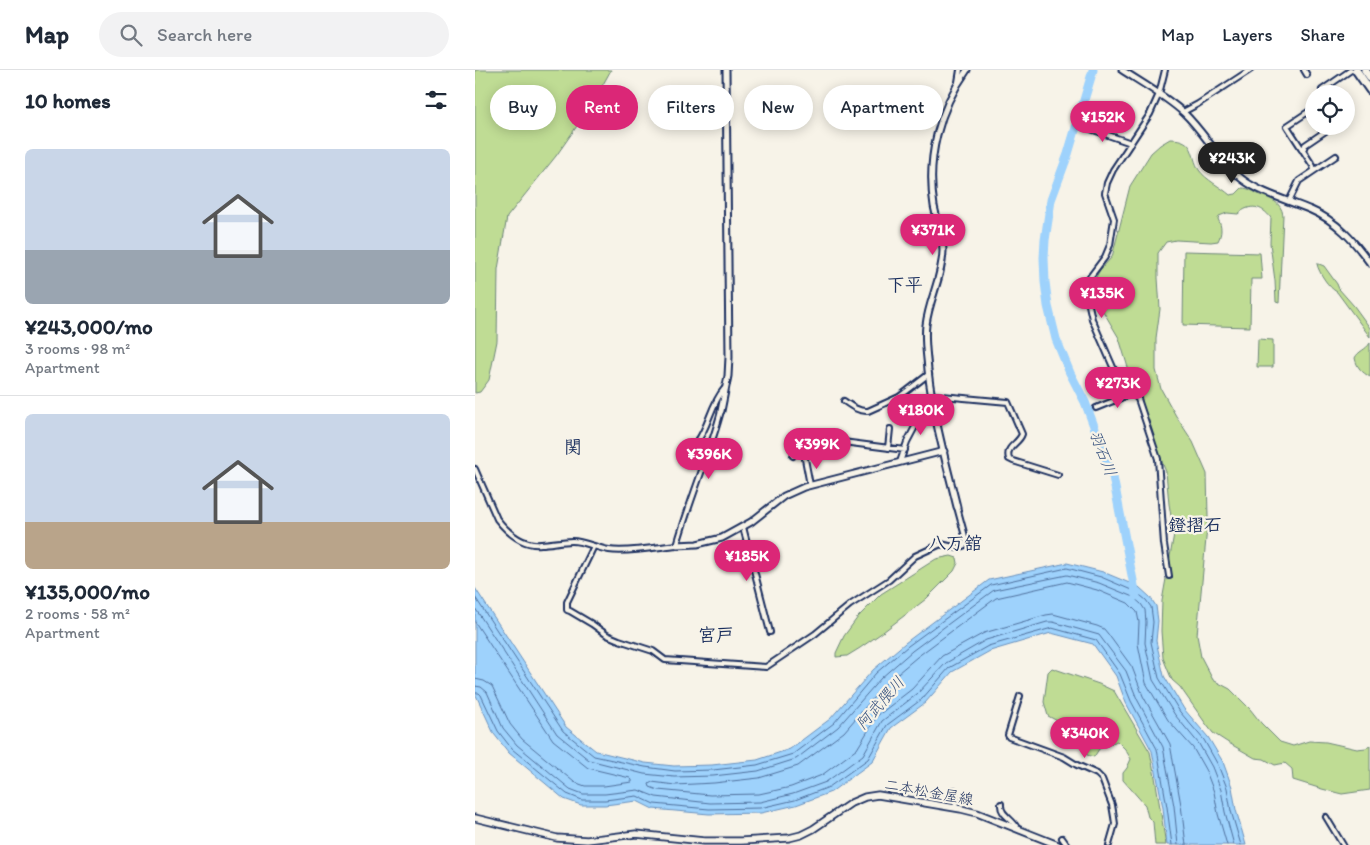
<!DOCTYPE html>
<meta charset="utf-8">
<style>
:root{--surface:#fff;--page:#f2f2f3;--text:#1f2937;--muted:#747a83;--line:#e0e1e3;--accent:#db2777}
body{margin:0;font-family:Itim,"Klee One",sans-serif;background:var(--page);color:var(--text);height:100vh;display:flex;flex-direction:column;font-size:19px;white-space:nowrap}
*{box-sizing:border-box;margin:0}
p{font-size:16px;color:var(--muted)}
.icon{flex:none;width:28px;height:28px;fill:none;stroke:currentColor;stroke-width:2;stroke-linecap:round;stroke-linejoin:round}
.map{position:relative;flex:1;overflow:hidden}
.sheet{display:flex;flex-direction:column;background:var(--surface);width:475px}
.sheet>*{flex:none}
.guide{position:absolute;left:15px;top:15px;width:475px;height:45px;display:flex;gap:10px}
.controls{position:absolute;left:830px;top:15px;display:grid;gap:10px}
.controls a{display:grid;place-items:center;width:50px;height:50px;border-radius:50%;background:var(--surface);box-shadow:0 2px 12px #0003;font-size:25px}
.price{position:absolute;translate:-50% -42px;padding:0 11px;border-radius:18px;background:var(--accent);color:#fff;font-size:16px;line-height:32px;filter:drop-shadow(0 1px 2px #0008)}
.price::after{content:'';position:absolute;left:50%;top:30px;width:15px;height:11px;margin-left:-8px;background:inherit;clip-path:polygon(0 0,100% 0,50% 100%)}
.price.on{background:#222;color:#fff}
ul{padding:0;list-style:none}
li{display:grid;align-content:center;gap:10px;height:265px;padding:0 25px}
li+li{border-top:1px solid var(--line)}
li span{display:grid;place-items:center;height:155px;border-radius:8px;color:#555}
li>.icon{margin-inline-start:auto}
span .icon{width:90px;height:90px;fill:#fffc;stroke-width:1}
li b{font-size:21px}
h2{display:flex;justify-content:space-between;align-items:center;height:60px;padding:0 25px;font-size:21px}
.chip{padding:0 18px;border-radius:22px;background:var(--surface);box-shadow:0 2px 12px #0003;font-size:18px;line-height:45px}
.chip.on{background:var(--accent);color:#fff}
header{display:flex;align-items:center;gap:30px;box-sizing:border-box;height:70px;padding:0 25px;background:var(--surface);border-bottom:1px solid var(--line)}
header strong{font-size:24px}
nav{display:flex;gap:28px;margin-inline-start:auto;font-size:18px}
.search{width:350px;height:45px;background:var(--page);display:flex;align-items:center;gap:12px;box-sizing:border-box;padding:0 18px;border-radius:28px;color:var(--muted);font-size:19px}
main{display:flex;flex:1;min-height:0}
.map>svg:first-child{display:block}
.green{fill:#bfdc94;stroke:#6d8679}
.water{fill:#9ed2fc;stroke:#6a91bd}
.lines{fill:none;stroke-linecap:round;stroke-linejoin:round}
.shore{stroke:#4f709d;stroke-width:1}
.river{stroke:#9ed2fc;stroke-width:9}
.street-casing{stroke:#1b2f5e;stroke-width:8}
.secondary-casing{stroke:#1b2f5e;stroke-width:9}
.primary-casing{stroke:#1b2f5e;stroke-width:9}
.highway-casing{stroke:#1b2f5e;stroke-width:11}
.street{stroke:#f7f3e8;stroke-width:4}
.secondary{stroke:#f7f3e8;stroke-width:5}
.primary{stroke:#f7f3e8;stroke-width:5.5}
.highway{stroke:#f7f3e8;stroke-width:7}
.labels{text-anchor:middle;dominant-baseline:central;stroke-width:4.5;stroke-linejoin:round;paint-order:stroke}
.street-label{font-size:15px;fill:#1b2f5e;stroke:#f7f3e8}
.water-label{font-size:16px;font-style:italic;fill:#35507e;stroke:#f7f3e8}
.quarter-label{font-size:18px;font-weight:bold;fill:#1b2f5e;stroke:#f7f3e8}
</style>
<header>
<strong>Map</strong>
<div class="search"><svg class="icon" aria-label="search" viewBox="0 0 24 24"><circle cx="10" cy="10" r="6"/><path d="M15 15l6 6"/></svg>Search here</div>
<nav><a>Map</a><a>Layers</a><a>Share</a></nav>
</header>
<main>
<section class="sheet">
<h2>10 homes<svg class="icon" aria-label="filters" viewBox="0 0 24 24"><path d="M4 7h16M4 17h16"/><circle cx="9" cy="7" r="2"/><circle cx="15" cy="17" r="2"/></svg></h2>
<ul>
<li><span style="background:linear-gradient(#c9d6e8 65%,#9aa5b1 0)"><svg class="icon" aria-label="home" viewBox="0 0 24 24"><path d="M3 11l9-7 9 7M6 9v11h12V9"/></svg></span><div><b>¥243,000/mo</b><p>3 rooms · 98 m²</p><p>Apartment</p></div></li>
<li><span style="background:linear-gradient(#c9d6e8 70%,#b9a48a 0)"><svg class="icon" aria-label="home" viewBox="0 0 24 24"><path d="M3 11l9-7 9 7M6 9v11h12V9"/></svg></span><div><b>¥135,000/mo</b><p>2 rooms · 58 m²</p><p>Apartment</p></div></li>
</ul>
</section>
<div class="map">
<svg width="895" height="775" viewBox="0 0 895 775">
<rect width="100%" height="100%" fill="#f7f3e8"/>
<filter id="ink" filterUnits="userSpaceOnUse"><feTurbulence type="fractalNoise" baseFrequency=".02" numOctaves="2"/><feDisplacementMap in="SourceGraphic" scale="10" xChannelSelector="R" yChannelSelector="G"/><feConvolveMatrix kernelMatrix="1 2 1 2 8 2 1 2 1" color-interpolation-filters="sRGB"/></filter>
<g filter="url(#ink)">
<!-- green -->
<path class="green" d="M0 0H136L116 36 81 86 32 147 23 199 22 271 14 310 5 322 0 323Z
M695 69C721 69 715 85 724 100 731 110 746 117 755 125L761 124 767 118C774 118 779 122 785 125 796 129 806 132 808 145L804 233 801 232 800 211 795 173 796 148C787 136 775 133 763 144L752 143 744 146 743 149C747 157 747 163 743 171L736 172 701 170 691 172 683 183V208L685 239 681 268V300L686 319 701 346 718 372 732 404 733 447 722 565 726 587 738 610 755 619 775 639 786 653 805 672 818 676 834 671 851 672 882 679 891 678 895 676V720L867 724 847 719 818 710 817 699 810 693 800 695 789 689 780 688 752 672 738 663 731 654 705 617 697 610 688 588 686 561 687 531 699 464 694 434 691 402 670 349 665 317 654 301 644 268 628 241 619 220 620 209 625 200 637 187 655 116 676 83 685 75Z
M709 181 785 183 787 209H776L775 257 708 255Z
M842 194H844L849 196 862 214 864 219 879 236 895 258V267L862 222C854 218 844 203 842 194Z
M783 269 798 270V297H782Z
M895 273V307C887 302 882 298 880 288 883 281 891 280 895 273Z
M476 486 482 488 483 493 479 501 451 529 408 562 385 578 372 586 361 587V583L369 566 383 547 406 524 461 489Z
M577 598 624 614 639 621 675 682 680 707 691 775H680L678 752 673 747 670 735 648 710V703L652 698 656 689 650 679 642 671 624 679 619 687 612 685 608 680 616 665 612 658 594 657 573 646 569 632 573 602Z"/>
<!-- water -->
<path class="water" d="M592 493 628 502 664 517 675 527 681 536 683 551 681 571 689 606 709 639 733 667 748 692 757 717 761 740 771 775H692L688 738 677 681 651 633 641 606 618 574 576 563 515 581 477 602 450 633 416 658 397 692 356 722 321 735 286 743 234 744 178 739 162 731 130 735H106L89 729 34 683 19 664 0 623V518L91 657 121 681 170 693 199 696 237 695 282 690 315 679 355 649 398 600 430 573 514 510Z"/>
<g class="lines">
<!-- shore -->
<path class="shore" d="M0 527 88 661 119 686 170 697 200 701 238 700 282 695 318 684 359 653 401 603 433 576 516 515 592 498 626 507 661 522 671 530 676 537 678 552 676 572 684 608 705 642 729 670 743 695 752 718 756 741 766 775
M0 538 82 664 114 690 169 704 199 707 238 706 283 701 321 689 363 657 406 608 437 581 519 520 592 505 624 513 658 527 666 534 670 540 671 552 670 573 678 610 700 645 724 674 737 697 746 720 750 742 759 775
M0 552 78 670 113 698 155 708 157 710V712L129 716H110L99 712 47 669 35 654 17 616 9 611 0 609
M0 616 6 617 12 622 28 658 42 675 95 719 108 724H130L163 720 181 727 235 733 285 732 318 724 351 712 388 685 407 651 442 624 471 593 511 570 572 552H578L624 565 651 601 662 629 688 677 699 736 703 775
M0 623H4L6 625 23 661 37 679 92 724 107 730H130L162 726 179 734 234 739 285 738 320 730 354 717 393 689 412 655 447 629 474 598 513 576 577 558 621 570 645 604 656 631 682 679 692 737 697 775
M711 775 706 735 695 674 668 626 657 597 633 564 629 559 622 556 578 544 571 545 509 563 467 586 437 619 402 646 382 679 347 705 316 717 284 724 235 725 183 720 175 717 174 714 177 712 200 715 239 713 284 708 323 696 369 662 411 613 442 587 521 528 592 512 622 520 653 533 662 542 664 552 663 574 671 613 693 650 718 678 731 701 739 722 743 744 752 775"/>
<!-- river -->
<path class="river" d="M618 0 593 84 576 130 570 170 569 188 570 212 573 236 581 269 595 303 610 332 638 407 661 526"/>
<!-- street casing -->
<g class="street-casing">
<path id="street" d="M690 0 684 24 675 44 638 100 632 113 630 123 639 149 635 175 630 187 615 207 612 221V226L617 249 641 304 663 329 683 389 689 474 694 506
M829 0 832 5
M483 12 485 0
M850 24 847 20 876 0
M839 38 812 56 838 96 839 100
M708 42 723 34 775 0
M607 56 656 73
M827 80 829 78 830 75 858 56
M814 131 824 111 861 86
M456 325 533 332 547 364C544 374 530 376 534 389L538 391 583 405
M369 331C376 336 384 342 393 341L424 327 454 304
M621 338 658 323
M222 372C234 356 236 334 249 319
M413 378 415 359
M318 386 324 374 331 372 360 371 430 380
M330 389 335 415
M425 392 432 372 451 336 458 332
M0 399 22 449C33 463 47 476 66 474 76 474 86 471 97 471 109 471 121 478 134 480 153 483 183 477 202 475 215 429 234 386 246 341
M268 457 295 562
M118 478 92 532V540L95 541 117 554 132 565 144 570 178 581 190 590 291 597 340 564 375 535 414 510 440 486 466 474 483 478 490 475 491 470 482 437
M545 626 533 665 534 667 589 687 602 695 622 704 627 709 637 735 639 747 640 754 634 775
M479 720 481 738
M526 734C525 745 538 749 542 758
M851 747 868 775
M587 768 592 775"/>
</g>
<!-- secondary casing -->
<g class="secondary-casing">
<path id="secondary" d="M647 0C667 13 692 27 709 43 730 63 744 91 767 109 785 123 815 131 836 140 862 151 879 171 895 193
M246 341 253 306 254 287 251 0
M482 437C471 392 458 346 453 300 452 285 449 270 451 255 454 229 467 209 468 181 468 166 462 151 459 136 451 88 464 39 492 0
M202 475 222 474 247 468 276 452 309 426 329 417 469 381"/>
</g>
<!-- primary casing -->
<g class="primary-casing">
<path id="primary" d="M0 748 82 768 112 770 161 764 229 771H266L314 768 326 765 338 759 376 733 390 727 403 725 486 739 502 743 583 775"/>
</g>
<!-- highway casing -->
<g class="highway-casing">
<path id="highway" d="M881 0 895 20
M890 0 895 7"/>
</g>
<!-- street -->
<use href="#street" class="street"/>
<!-- secondary -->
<use href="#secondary" class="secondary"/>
<!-- primary -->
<use href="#primary" class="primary"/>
<!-- highway -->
<use href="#highway" class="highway"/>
</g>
</g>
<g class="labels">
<!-- street labels -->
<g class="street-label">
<text transform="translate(454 722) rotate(10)">二本松金屋線</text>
</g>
<!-- water labels -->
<g class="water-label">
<text transform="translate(628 383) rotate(69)">羽石川</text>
<text transform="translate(405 633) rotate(-49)">阿武隈川</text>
</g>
<!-- quarter labels -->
<g class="quarter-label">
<text x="430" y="215">下平</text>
<text x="98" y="377">関</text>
<text x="720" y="455">鐙摺石</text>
<text x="480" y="473">八万舘</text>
<text x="241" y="565">宮戸</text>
</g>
</g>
</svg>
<div class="controls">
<a><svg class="icon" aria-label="locate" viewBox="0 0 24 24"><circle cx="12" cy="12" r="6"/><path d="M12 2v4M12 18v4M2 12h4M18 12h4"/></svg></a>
</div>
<b class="price" style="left:628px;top:73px">¥152K</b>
<b class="price on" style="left:757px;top:114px">¥243K</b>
<b class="price" style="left:458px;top:186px">¥371K</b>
<b class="price" style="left:627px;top:249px">¥135K</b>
<b class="price" style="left:643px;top:339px">¥273K</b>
<b class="price" style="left:446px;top:366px">¥180K</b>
<b class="price" style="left:342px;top:400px">¥399K</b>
<b class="price" style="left:234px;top:410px">¥396K</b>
<b class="price" style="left:272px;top:512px">¥185K</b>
<b class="price" style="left:610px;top:689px">¥340K</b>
<div class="guide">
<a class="chip">Buy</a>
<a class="chip on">Rent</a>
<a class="chip">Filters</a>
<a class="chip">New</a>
<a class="chip">Apartment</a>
</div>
</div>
</main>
